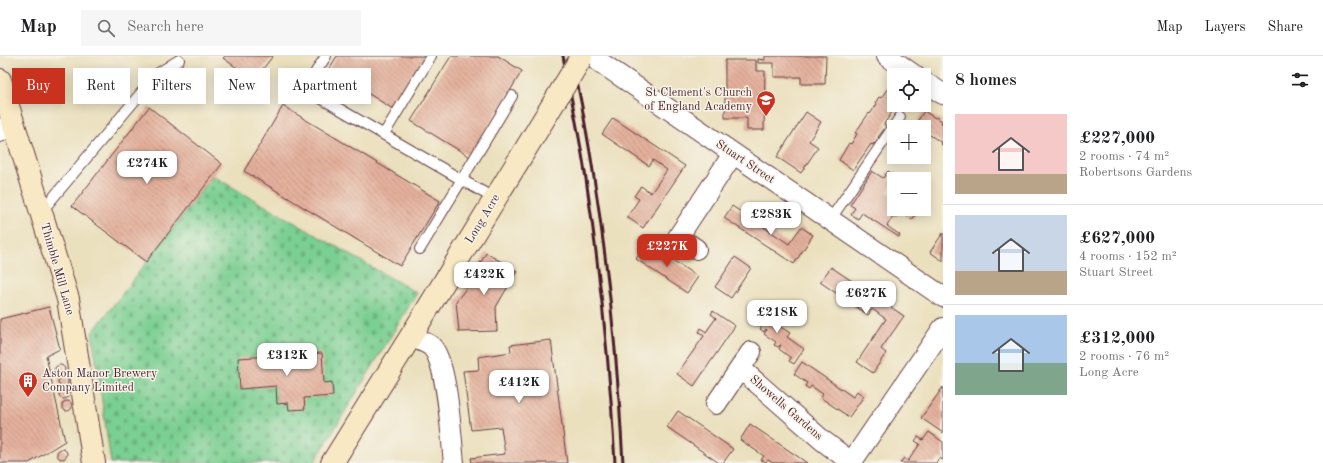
<!DOCTYPE html>
<meta charset="utf-8">
<style>
:root{--surface:#fff;--page:#f6f6f6;--text:#202124;--muted:#757577;--line:#e0e0e0;--accent:#c8321e}
body{margin:0;font-family:"Old Standard TT",serif;background:var(--page);color:var(--text);height:100vh;display:flex;flex-direction:column;font-size:15px;white-space:nowrap}
*{box-sizing:border-box;margin:0}
p{font-size:13px;color:var(--muted)}
.icon{flex:none;width:22px;height:22px;fill:none;stroke:currentColor;stroke-width:2;stroke-linecap:round;stroke-linejoin:round}
.map{position:relative;flex:1;overflow:hidden}
.panel{display:flex;flex-direction:column;background:var(--surface);width:380px}
.panel>*{flex:none}
.banner{position:absolute;left:12px;top:12px;width:380px;height:36px;display:flex;gap:8px}
.controls{position:absolute;left:887px;top:12px;display:grid;gap:8px}
.controls a{display:grid;place-items:center;width:44px;height:44px;border-radius:0px;background:var(--surface);box-shadow:0 2px 10px #0003;font-size:20px}
.price{position:absolute;translate:-50% -34px;padding:0 9px;border-radius:8px;background:#fff;color:#222;font-size:13px;line-height:26px;filter:drop-shadow(0 1px 2px #0008)}
.price::after{content:'';position:absolute;left:50%;top:24px;width:12px;height:9px;margin-left:-6px;background:inherit;clip-path:polygon(0 0,100% 0,50% 100%)}
.price.selected{background:var(--accent);color:#fff}
ul{padding:0;list-style:none}
li{display:flex;align-items:center;gap:12px;height:100px;padding:0 12px}
li+li{border-top:1px solid var(--line)}
li span{display:grid;place-items:center;flex:none;width:112px;height:80px;border-radius:0px;color:#555}
li>.icon{margin-inline-start:auto}
span .icon{width:48px;height:48px;fill:#fffc;stroke-width:1}
li b{font-size:17px}
h2{display:flex;justify-content:space-between;align-items:center;height:48px;padding:0 12px;font-size:17px}
.pill{padding:0 14px;border-radius:0px;background:var(--surface);box-shadow:0 2px 10px #0003;font-size:14px;line-height:36px}
.pill.selected{background:var(--accent);color:#fff}
header{display:flex;align-items:center;gap:24px;box-sizing:border-box;height:56px;padding:0 20px;background:var(--surface);border-bottom:1px solid var(--line)}
header strong{font-size:19px}
nav{display:flex;gap:22px;margin-inline-start:auto;font-size:14px}
.search{width:280px;height:36px;background:var(--page);display:flex;align-items:center;gap:10px;box-sizing:border-box;padding:0 14px;border-radius:0px;color:var(--muted);font-size:15px}
main{display:flex;flex:1;min-height:0}
.map>svg:first-child{display:block}
.cemetery{fill:url(#cemetery-stones);stroke:#62775e}
.building{fill:url(#building-back-hatch)}
.lines{fill:none;stroke-linecap:round;stroke-linejoin:round}
.lane-casing{stroke:#623c41;stroke-width:12}
.street-casing{stroke:#623c41;stroke-width:22}
.secondary-casing{stroke:#623c41;stroke-width:24}
.lane{stroke:#fff;stroke-width:10}
.street{stroke:#fff;stroke-width:20}
.secondary{stroke:#f8e8c3;stroke-width:22}
.rail{stroke:#4a1f2b;stroke-width:3}
.secondary-bridge-casing{stroke:#623c41;stroke-width:24;stroke-linecap:butt}
.secondary-bridge{stroke:#f8e8c3;stroke-width:22}
.labels{text-anchor:middle;dominant-baseline:central;stroke-width:3;stroke-linejoin:round;paint-order:stroke}
.poi-label{font-size:12px;fill:#4a1f2b;stroke:#f7f3e8;text-anchor:end}
.street-label{font-size:12px;fill:#4a1f2b;stroke:#f7f3e8}
</style>
<header>
<strong>Map</strong>
<div class="search"><svg class="icon" aria-label="search" viewBox="0 0 24 24"><circle cx="10" cy="10" r="6"/><path d="M15 15l6 6"/></svg>Search here</div>
<nav><a>Map</a><a>Layers</a><a>Share</a></nav>
</header>
<main>
<div class="map">
<svg width="943" height="407" viewBox="0 0 943 407">
<defs>
<pattern id="cemetery-stones" width="16" height="16" patternUnits="userSpaceOnUse"><rect width="16" height="16" fill="#7acf92"/><path d="M2 7V4a2 2 0 0 1 4 0v3zM10 15v-3a2 2 0 0 1 4 0v3z" fill="#6bb17e"/></pattern>
<pattern id="building-back-hatch" width="6" height="6" patternUnits="userSpaceOnUse"><rect width="6" height="6" fill="#e4b19c"/><path d="M-1 5l2 2M0 0l6 6M5-1l2 2" fill="none" stroke="#bb8f7f"/></pattern>
</defs>
<rect width="100%" height="100%" fill="#f7f3e8"/>
<filter id="ink" filterUnits="userSpaceOnUse"><feTurbulence type="fractalNoise" baseFrequency=".025" numOctaves="2"/><feDisplacementMap in="SourceGraphic" scale="8" xChannelSelector="R" yChannelSelector="G"/><feConvolveMatrix kernelMatrix="1 2 1 2 8 2 1 2 1" color-interpolation-filters="sRGB"/></filter>
<filter id="wash" filterUnits="userSpaceOnUse"><feTurbulence type="fractalNoise" baseFrequency=".012" numOctaves="4" result="noise"/><feDisplacementMap in="SourceGraphic" scale="16" xChannelSelector="R" yChannelSelector="G"/><feGaussianBlur stdDeviation="0.9" result="paint"/><feColorMatrix in="noise" values="0 0 0 0 0 0 0 0 0 0 0 0 0 0 0 0 0 1.4 0 .05"/><feComposite in="paint" operator="in"/></filter>
<g filter="url(#wash)">
<rect width="100%" height="100%" fill="#ebe0be"/>
<!-- cemetery -->
<path class="cemetery" d="M213 120 417 237 314 407H111L92 277Z"/>
<g id="blocks">
<!-- building -->
<path class="building" d="M225 0H273L254 24 223 2Z
M337 0H426L393 53 329 13Z
M451 0H498L522 15 470 101 411 65Z
M765 0H826L825 28H801V21H774V7H758V3L765 4Z
M725 4H756V15H765L764 74H747V62H725Z
M888 32 894 36V49H897L884 68 886 71 878 81 879 82 875 88 874 87 873 89 871 88 853 114 839 104 849 87 851 88 857 78 855 77 869 57 870 58 877 48 875 47 879 41 881 42Z
M283 50 440 145 400 210 244 115Z
M149 51 222 108 146 206 72 150Z
M924 55 935 62 936 61 942 65 941 67 943 68V90L941 88 942 87 924 75V71H918L915 69Z
M806 56 821 66 809 85 818 91 801 117 777 101Z
M613 62 685 110 643 172 627 161 639 143 634 140 641 130 651 137 667 114 653 104 649 110 602 78Z
M872 115 883 122 888 115 897 121 894 123V125L887 136 894 140V153H919L912 164 902 157 900 160 898 158 896 161 893 160 887 170 900 179 899 181 862 157 858 163 851 158 855 152 850 149Z
M732 150 789 188 801 171 813 179 794 208 724 162Z
M943 177V205L930 196Z
M647 187 698 221 687 237 636 203Z
M486 197 517 215 496 251 497 275 459 276 456 245 465 234Z
M735 201 751 212 731 242 715 231Z
M831 211 904 260 881 293 886 297 873 317 857 306 886 263 872 253 868 259 820 226Z
M758 249 776 262 773 266 790 277 787 281 804 293 794 308 789 305 791 302 779 293 781 289H780L778 291 774 289 776 286 764 278 767 274 766 273 764 276 760 273 762 271 749 261Z
M49 251 60 293 46 300 65 385 29 407H0V263Z
M713 255 735 270 694 330 677 318 704 280 699 276 701 272 706 276 716 262 711 258Z
M551 284 567 407H472L471 402 505 398 501 371 471 374 463 315 479 314 478 301 511 296 510 289Z
M322 297 324 327 332 326 333 340 304 342 305 353 289 354 288 347 277 348 276 330 240 333 238 302Z
M802 306 853 341 857 335 864 340 849 361 821 342 823 338 811 330 809 333 805 330 807 327 794 318Z
M55 314a5 5 0 1 1 10 0a5 5 0 1 1-10 0Z
M58 326a5 5 0 1 1 10 0a5 5 0 1 1-10 0Z
M943 331V377L921 362Z
M59 338a5 5 0 1 1 10 0a5 5 0 1 1-10 0Z
M62 350a5 5 0 1 1 10 0a5 5 0 1 1-10 0Z
M678 355 733 393 723 407H719L667 371Z
M750 368 797 400 807 407H773L768 404 766 406 761 404 764 400 740 384Z
M929 376 943 386V404L939 402 936 407H900L904 402 908 405 920 388 915 385 918 381 923 384Z
M57 398a5 5 0 1 1 10 0a5 5 0 1 1-10 0Z"/>
</g>
</g>
<g filter="url(#ink)">
<use href="#blocks" fill-opacity="0" stroke="#623c41" stroke-width="1"/>
<g class="lines">
<!-- lane casing -->
<g class="lane-casing">
<path id="lane" d="M326 0 305 33 495 143
M384 78 431 0
M41 156 157 18 179 4
M830 164 900 61
M420 193 512 40"/>
</g>
<!-- street casing -->
<g class="street-casing">
<path id="street" d="M591 0 943 241
M887 0 914 19
M924 26 943 38
M0 76 13 64
M696 193 678 181 733 98
M411 280C417 283 425 286 431 290 448 306 451 382 454 407
M740 312 822 384 851 406
M716 348 751 296
M851 407 943 272"/>
</g>
<!-- secondary casing -->
<g class="secondary-casing">
<path id="secondary" d="M0 24 68 243 94 407
M332 407 411 280 533 81"/>
</g>
<!-- lane -->
<use href="#lane" class="lane"/>
<!-- street -->
<use href="#street" class="street"/>
<!-- secondary -->
<use href="#secondary" class="secondary"/>
<!-- rail -->
<path class="rail" d="M563 0C571 41 580 82 586 123 600 217 610 312 615 407
M572 0C600 134 616 270 623 407"/>
<!-- secondary-bridge casing -->
<g class="secondary-bridge-casing">
<path id="secondary-bridge" d="M533 81 581 2"/>
</g>
<!-- secondary-bridge -->
<use href="#secondary-bridge" class="secondary-bridge"/>
</g>
</g>
<!-- icons -->
<defs>
<g id="school-pin" transform="scale(1)"><path d="M0 17L-7.5 6A9.5 9.5 0 1 1 7.5 6Z" fill="#c8321e" stroke="#f7f3e8"/><path d="M0-5L7-2L0 1L-7-2ZM-4 1L0 2.5L4 1V4Q0 6-4 4Z" fill="#fff"/></g>
<g id="building-pin" transform="scale(1)"><path d="M0 17L-7.5 6A9.5 9.5 0 1 1 7.5 6Z" fill="#c8321e" stroke="#f7f3e8"/><path d="M-4-6H4V6H1V3H-1V6H-4ZM-2.5-4.3h1.7v1.8h-1.7ZM.8-4.3h1.7v1.8H.8ZM-2.5-1h1.7V.8h-1.7ZM.8-1h1.7V.8H.8Z" fill="#fff"/></g>
</defs>
<g fill-rule="evenodd">
<use href="#school-pin" x="766" y="44"/>
<use href="#building-pin" x="28" y="325"/>
</g>
<g class="labels">
<!-- poi labels -->
<g class="poi-label">
<text x="752" y="37">St Clement's Church<tspan x="752" dy="14">of England Academy</tspan></text>
<text x="42" y="318" text-anchor="start">Aston Manor Brewery<tspan x="42" dy="14">Company Limited</tspan></text>
</g>
<!-- street labels -->
<g class="street-label">
<text transform="translate(745 106) rotate(34)">Stuart Street</text>
<text transform="translate(483 163) rotate(-59)">Long Acre</text>
<text transform="translate(57 213) rotate(74)">Thimble Mill Lane</text>
<text transform="translate(786 352) rotate(41)">Showells Gardens</text>
</g>
</g>
</svg>
<div class="controls">
<a><svg class="icon" aria-label="locate" viewBox="0 0 24 24"><circle cx="12" cy="12" r="6"/><path d="M12 2v4M12 18v4M2 12h4M18 12h4"/></svg></a>
<a>+</a>
<a>−</a>
</div>
<b class="price" style="left:147px;top:129px">£274K</b>
<b class="price" style="left:771px;top:180px">£283K</b>
<b class="price selected" style="left:667px;top:212px">£227K</b>
<b class="price" style="left:484px;top:240px">£422K</b>
<b class="price" style="left:866px;top:259px">£627K</b>
<b class="price" style="left:777px;top:278px">£218K</b>
<b class="price" style="left:287px;top:321px">£312K</b>
<b class="price" style="left:519px;top:348px">£412K</b>
<div class="banner">
<a class="pill selected">Buy</a>
<a class="pill">Rent</a>
<a class="pill">Filters</a>
<a class="pill">New</a>
<a class="pill">Apartment</a>
</div>
</div>
<section class="panel">
<h2>8 homes<svg class="icon" aria-label="filters" viewBox="0 0 24 24"><path d="M4 7h16M4 17h16"/><circle cx="9" cy="7" r="2"/><circle cx="15" cy="17" r="2"/></svg></h2>
<ul>
<li><span style="background:linear-gradient(#f6c9c9 75%,#b9a48a 0)"><svg class="icon" aria-label="home" viewBox="0 0 24 24"><path d="M3 11l9-7 9 7M6 9v11h12V9"/></svg></span><div><b>£227,000</b><p>2 rooms · 74 m²</p><p>Robertsons Gardens</p></div></li>
<li><span style="background:linear-gradient(#c9d6e8 70%,#b9a48a 0)"><svg class="icon" aria-label="home" viewBox="0 0 24 24"><path d="M3 11l9-7 9 7M6 9v11h12V9"/></svg></span><div><b>£627,000</b><p>4 rooms · 152 m²</p><p>Stuart Street</p></div></li>
<li><span style="background:linear-gradient(#a9c7e8 60%,#7fa58c 0)"><svg class="icon" aria-label="home" viewBox="0 0 24 24"><path d="M3 11l9-7 9 7M6 9v11h12V9"/></svg></span><div><b>£312,000</b><p>2 rooms · 76 m²</p><p>Long Acre</p></div></li>
</ul>
</section>
</main>
